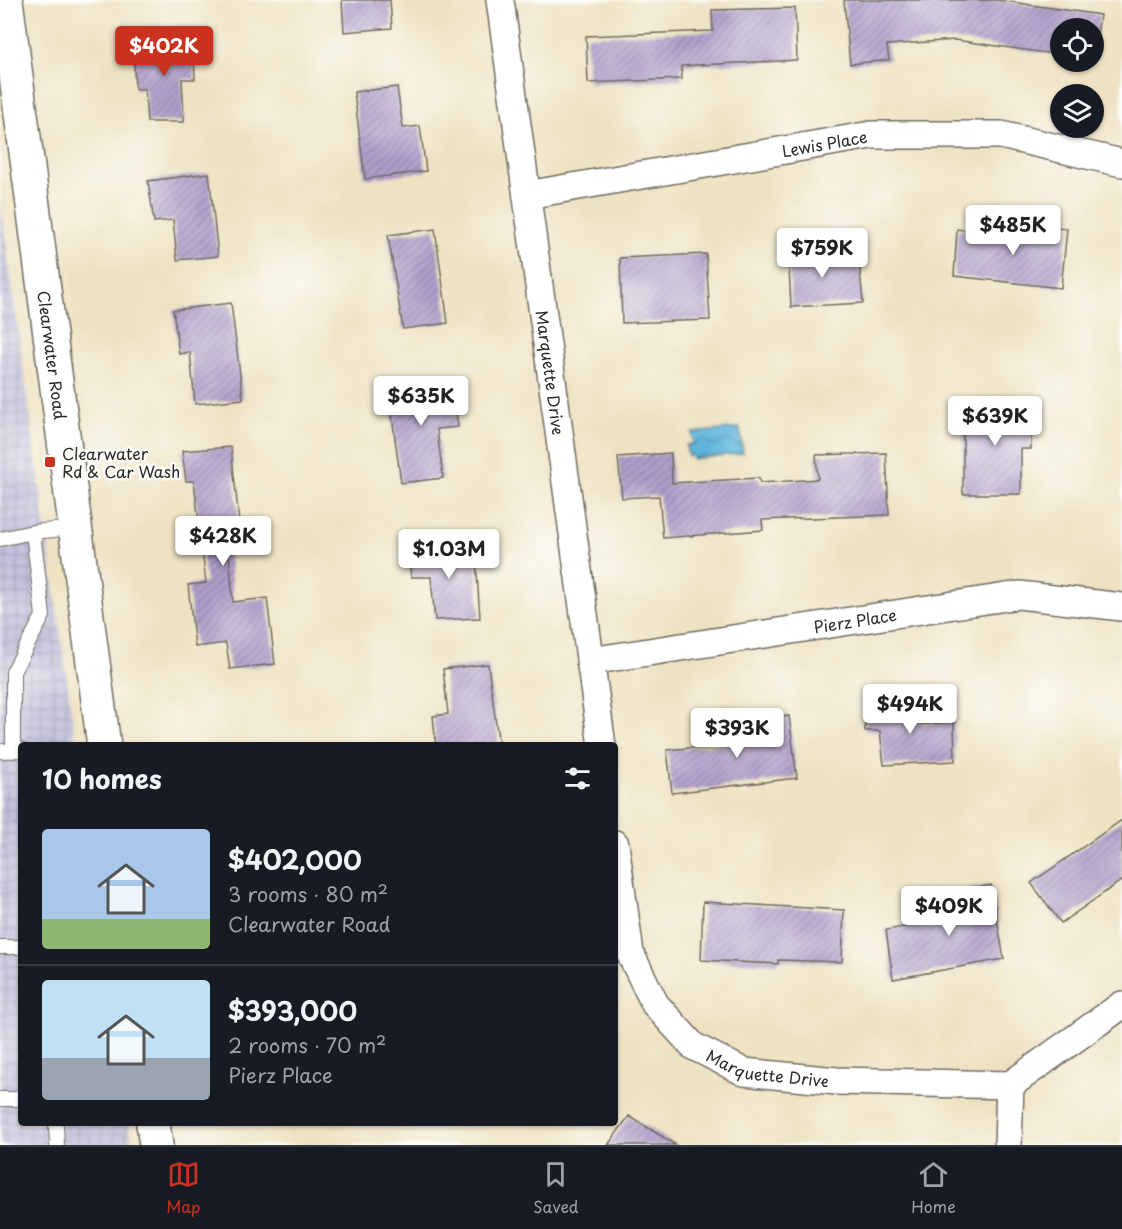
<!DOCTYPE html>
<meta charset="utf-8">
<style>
:root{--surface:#171b24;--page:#20242c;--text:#f1f3f6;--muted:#9ea1a6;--line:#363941;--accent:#c8321e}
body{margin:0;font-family:"Playpen Sans",sans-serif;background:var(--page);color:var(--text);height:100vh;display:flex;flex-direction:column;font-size:22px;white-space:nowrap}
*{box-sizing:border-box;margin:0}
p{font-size:20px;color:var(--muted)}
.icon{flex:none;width:33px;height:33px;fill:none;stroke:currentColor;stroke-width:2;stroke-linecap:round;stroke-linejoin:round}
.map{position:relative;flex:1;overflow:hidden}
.side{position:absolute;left:18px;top:742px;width:600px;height:384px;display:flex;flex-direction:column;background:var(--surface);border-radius:6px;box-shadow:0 2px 4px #0004}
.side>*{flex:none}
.controls{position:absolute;left:1050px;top:18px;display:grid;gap:12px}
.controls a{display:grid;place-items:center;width:54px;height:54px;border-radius:50%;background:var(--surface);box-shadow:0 2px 4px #0004;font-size:30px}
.price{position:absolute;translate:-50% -51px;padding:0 14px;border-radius:6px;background:#fff;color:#222;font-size:20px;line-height:39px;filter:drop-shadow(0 2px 3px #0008)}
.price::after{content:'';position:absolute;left:50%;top:36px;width:18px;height:14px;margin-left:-9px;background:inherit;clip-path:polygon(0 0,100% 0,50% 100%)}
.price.on{background:var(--accent);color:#fff}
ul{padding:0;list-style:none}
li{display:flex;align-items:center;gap:18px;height:150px;padding:0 24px}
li+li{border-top:2px solid var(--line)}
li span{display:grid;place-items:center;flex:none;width:168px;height:120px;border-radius:6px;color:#555}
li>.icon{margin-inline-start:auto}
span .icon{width:72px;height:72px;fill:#fffc;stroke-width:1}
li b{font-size:26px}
h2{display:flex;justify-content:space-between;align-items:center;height:72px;padding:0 24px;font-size:26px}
.dock{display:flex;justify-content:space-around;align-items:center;height:84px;border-top:2px solid var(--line);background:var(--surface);font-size:16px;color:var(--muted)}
.dock a{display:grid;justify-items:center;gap:3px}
.dock .on{color:var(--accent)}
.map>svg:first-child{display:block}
.industrial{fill:url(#industrial-grid)}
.water{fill:url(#water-waves);stroke:#457084;stroke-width:1.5}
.building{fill:url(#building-hatch)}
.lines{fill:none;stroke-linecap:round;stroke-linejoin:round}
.service-casing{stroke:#6f6b60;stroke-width:16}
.minor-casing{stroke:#6f6b60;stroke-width:30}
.tertiary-casing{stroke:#6f6b60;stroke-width:36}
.service{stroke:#fff;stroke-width:14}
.minor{stroke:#fff;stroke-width:27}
.tertiary{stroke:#fff;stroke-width:33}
.poi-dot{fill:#c8321e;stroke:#fdfcf7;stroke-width:2}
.labels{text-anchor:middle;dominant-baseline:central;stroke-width:5;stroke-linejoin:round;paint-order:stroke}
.street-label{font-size:16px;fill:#2b2b2b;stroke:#fdfcf7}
.poi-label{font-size:16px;fill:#2b2b2b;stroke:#fdfcf7;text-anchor:start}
</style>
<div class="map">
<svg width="1122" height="1145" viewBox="0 0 1122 1145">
<defs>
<pattern id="industrial-grid" width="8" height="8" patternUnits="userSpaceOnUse" patternTransform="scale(1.5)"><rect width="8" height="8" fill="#c3c1db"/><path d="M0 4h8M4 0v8" fill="none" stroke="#a8a6bc"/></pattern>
<pattern id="water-waves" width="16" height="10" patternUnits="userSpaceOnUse" patternTransform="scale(1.5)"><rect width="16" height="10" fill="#5fb6dc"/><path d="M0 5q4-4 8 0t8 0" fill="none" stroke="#4f94b3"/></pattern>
<pattern id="building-hatch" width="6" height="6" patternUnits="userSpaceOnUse" patternTransform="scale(1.5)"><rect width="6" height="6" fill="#b09ecb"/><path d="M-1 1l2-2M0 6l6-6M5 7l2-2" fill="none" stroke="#8f81a5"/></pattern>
</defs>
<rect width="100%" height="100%" fill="#fdfcf7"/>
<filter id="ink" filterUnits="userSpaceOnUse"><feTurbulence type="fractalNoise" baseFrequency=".0167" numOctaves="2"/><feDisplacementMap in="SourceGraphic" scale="12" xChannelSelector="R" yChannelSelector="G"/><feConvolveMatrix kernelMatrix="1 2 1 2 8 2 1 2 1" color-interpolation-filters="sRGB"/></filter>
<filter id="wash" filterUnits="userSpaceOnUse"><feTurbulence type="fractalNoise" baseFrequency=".008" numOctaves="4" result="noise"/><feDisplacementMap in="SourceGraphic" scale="24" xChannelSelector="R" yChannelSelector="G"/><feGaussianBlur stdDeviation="1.35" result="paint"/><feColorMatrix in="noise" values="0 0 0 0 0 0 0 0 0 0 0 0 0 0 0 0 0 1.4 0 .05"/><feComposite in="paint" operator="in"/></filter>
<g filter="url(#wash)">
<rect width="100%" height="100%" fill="#ede2c2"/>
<!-- industrial -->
<path class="industrial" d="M0 201 76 745 21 746V1124H129L132 1145H0Z"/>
<!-- water -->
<path class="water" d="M740 428 743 453 693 459 692 455 688 456 686 445 693 444 692 433Z"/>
<g id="blocks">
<!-- building -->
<path class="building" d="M342 0H390L392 28 344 32Z
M844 0H997L1100 15 1094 57V28H1060V55L955 40 887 45 889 60 850 64Z
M795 8 797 60 681 66 682 79 588 83 586 36 713 31 712 10Z
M194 40 195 79H182L184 122H147L145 89H135L133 42Z
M397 87 403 128 420 126 426 171 365 179 354 92Z
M209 173 218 256 177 260 173 220 154 222 148 181Z
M1025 224 1067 229 1061 288 954 276 957 229 1023 237Z
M435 229 448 323 403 329 388 235Z
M827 246V265L859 261 863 303 791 307 788 248Z
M706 254 710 320 622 323 620 258Z
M231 303 243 399 195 404 190 352 179 354 173 310Z
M452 380 458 427 437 429 443 478 401 483 388 387Z
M963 404H1031V449H1021V494H963Z
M231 447 241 540 228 541 233 602 267 598 275 664 230 669 226 643 195 647 188 585 206 583 194 481H186L182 451Z
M671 453 672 483 759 478 760 483 818 479 816 455 886 453 889 515 762 520 763 530 663 538 659 496 622 498 618 457Z
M475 545 480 618 435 620 431 577H411L408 549Z
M488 664 499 746H436L433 716 448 714 443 669Z
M919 703 922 724 954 722 955 761 884 765 880 731H865V707Z
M789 716 797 778 672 793 667 750 742 743 738 722Z
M1122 820V880L1061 923 1031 883Z
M991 885 1004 959 893 979 886 930 951 919 946 893Z
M703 902 844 910 842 962 778 960V964L701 960Z
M629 1116 676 1145H608Z"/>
</g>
</g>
<g filter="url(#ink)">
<use href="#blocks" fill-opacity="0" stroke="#6f6b60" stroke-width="1.5"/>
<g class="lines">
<!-- service casing -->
<g class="service-casing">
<path id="service" d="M33 532 75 528
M0 539 33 532 43 616 13 672V751
M0 751 21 750
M0 947H21
M0 1099H21
M56 1124 57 1145"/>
</g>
<!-- minor casing -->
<g class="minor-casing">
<g id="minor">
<path id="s1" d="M500 0 602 746"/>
<path id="s2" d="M527 195 871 135H1001L1122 163"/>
<path id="s3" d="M590 661 1019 595 1122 607"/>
<path id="s4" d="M615 844 630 953 655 1004 693 1046 744 1072 837 1081 1010 1085"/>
<path d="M1010 1085 1122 1005"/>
<path d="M1008 1145 1010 1085"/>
</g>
</g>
<!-- tertiary casing -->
<g class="tertiary-casing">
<g id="tertiary">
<path id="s5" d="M6 0 104 746"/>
<path d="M153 1124 156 1145"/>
</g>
</g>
<!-- service -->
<use href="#service" class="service"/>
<!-- minor -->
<use href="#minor" class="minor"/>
<!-- tertiary -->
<use href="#tertiary" class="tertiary"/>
</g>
</g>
<!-- markers -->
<rect class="poi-dot" x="44" y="456" width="12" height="12" rx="3"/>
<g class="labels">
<!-- street labels -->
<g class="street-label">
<text stroke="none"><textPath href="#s2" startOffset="302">Lewis Place</textPath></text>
<text stroke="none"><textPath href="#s5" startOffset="358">Clearwater Road</textPath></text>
<text stroke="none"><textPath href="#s1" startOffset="376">Marquette Drive</textPath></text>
<text stroke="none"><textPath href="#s3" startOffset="268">Pierz Place</textPath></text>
<text stroke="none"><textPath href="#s4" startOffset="303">Marquette Drive</textPath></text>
</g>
<!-- poi labels -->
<g class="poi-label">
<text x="62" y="453">Clearwater<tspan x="62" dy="18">Rd &amp; Car Wash</tspan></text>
</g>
</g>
</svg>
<div class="controls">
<a><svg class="icon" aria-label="locate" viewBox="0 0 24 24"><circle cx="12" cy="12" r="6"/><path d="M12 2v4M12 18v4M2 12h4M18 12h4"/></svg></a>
<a><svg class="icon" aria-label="layers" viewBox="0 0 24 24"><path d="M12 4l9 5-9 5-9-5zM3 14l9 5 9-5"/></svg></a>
</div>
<b class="price on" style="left:164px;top:77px">$402K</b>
<b class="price" style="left:1013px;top:256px">$485K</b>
<b class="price" style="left:822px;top:279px">$759K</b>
<b class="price" style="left:421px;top:427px">$635K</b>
<b class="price" style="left:995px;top:447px">$639K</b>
<b class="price" style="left:223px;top:567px">$428K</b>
<b class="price" style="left:449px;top:580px">$1.03M</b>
<b class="price" style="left:910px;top:735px">$494K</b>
<b class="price" style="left:737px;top:759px">$393K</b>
<b class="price" style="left:949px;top:937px">$409K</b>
<section class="side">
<h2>10 homes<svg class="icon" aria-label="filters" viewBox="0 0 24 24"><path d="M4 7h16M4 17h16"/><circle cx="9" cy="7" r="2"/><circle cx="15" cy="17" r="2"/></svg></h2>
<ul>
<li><span style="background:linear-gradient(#a9c7e8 75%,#8fb573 0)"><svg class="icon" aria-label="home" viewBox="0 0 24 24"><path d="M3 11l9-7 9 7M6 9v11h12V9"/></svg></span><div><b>$402,000</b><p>3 rooms · 80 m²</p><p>Clearwater Road</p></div></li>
<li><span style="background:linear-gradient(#bfe0f5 65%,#9aa5b1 0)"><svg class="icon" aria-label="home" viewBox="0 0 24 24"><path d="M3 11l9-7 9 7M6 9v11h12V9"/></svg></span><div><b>$393,000</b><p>2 rooms · 70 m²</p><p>Pierz Place</p></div></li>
</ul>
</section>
</div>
<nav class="dock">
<a class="on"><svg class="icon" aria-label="map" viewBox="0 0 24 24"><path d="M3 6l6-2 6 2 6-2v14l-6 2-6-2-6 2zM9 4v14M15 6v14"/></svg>Map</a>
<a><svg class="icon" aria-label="saved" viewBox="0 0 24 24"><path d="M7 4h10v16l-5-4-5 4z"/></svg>Saved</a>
<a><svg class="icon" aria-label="home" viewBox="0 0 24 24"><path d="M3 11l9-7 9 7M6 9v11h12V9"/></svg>Home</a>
</nav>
